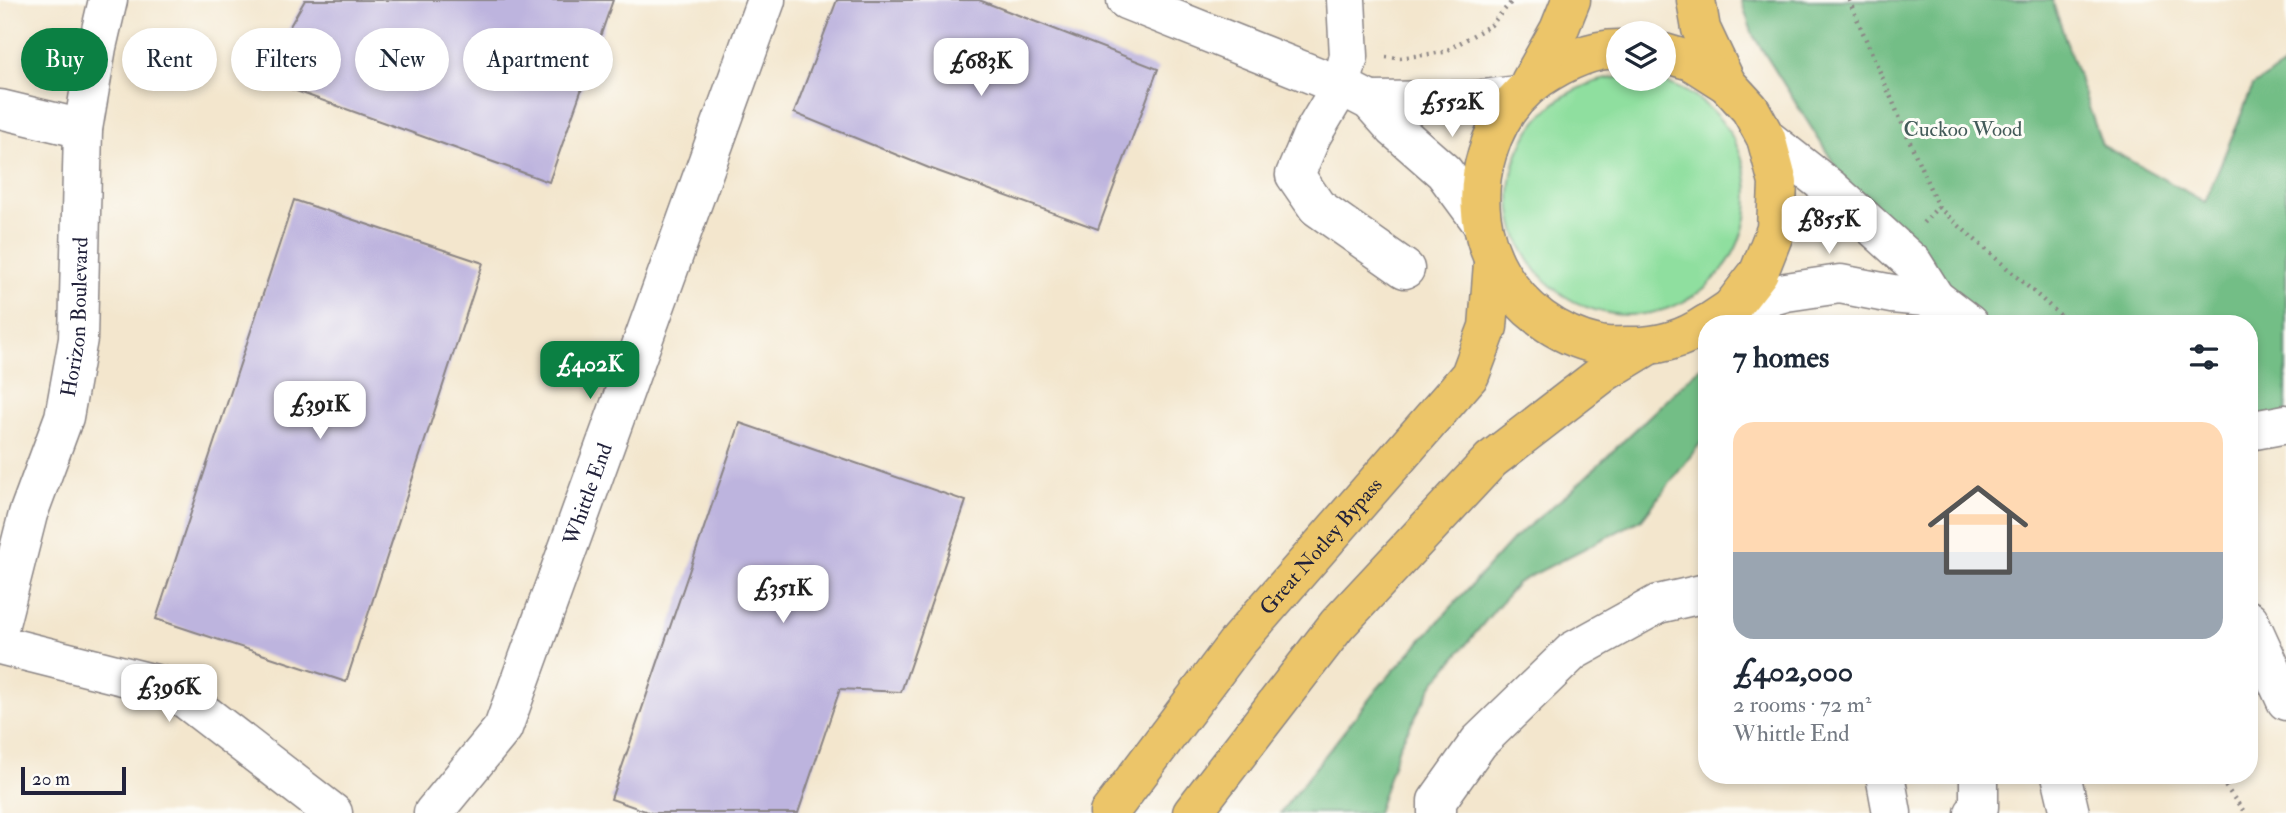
<!DOCTYPE html>
<meta charset="utf-8">
<style>
:root{--surface:#fff;--page:#f2f2f3;--text:#1f2937;--muted:#747a83;--line:#e0e1e3;--accent:#0b8043}
body{margin:0;font-family:"IM FELL Double Pica",serif;background:var(--page);color:var(--text);height:100vh;display:flex;flex-direction:column;font-size:26px;white-space:nowrap}
*{box-sizing:border-box;margin:0}
p{font-size:23px;color:var(--muted)}
.icon{flex:none;width:38px;height:38px;fill:none;stroke:currentColor;stroke-width:2;stroke-linecap:round;stroke-linejoin:round}
.map{position:relative;flex:1;overflow:hidden}
.sheet{position:absolute;left:1698px;top:315px;width:560px;height:469px;display:flex;flex-direction:column;background:var(--surface);border-radius:28px;box-shadow:0 4px 10px #0003}
.sheet>*{flex:none}
.hud{position:absolute;left:21px;top:28px;width:665px;height:63px;display:flex;gap:14px}
.fabs{position:absolute;left:1606px;top:21px;display:grid;gap:14px}
.fabs a{display:grid;place-items:center;width:70px;height:70px;border-radius:50%;background:var(--surface);box-shadow:0 4px 10px #0003;font-size:35px}
.scale{position:absolute;left:21px;bottom:18px;width:105px;box-sizing:border-box;padding-left:7px;border:4px solid #22223b;border-top:0;font-size:19px;line-height:24px;white-space:nowrap;color:#22223b;-webkit-text-stroke:5px #fdfcf7;paint-order:stroke}
.price{position:absolute;translate:-50% -60px;padding:0 16px;border-radius:14px;background:#fff;color:#222;font-size:23px;line-height:46px;filter:drop-shadow(0 2px 4px #0008)}
.price::after{content:'';position:absolute;left:50%;top:42px;width:21px;height:16px;margin-left:-10px;background:inherit;clip-path:polygon(0 0,100% 0,50% 100%)}
.price.on{background:var(--accent);color:#fff}
ul{padding:0;list-style:none}
li{display:grid;align-content:center;gap:14px;height:371px;padding:0 35px}
li+li{border-top:2px solid var(--line)}
li span{display:grid;place-items:center;height:217px;border-radius:21px;color:#555}
li>.icon{margin-inline-start:auto}
span .icon{width:126px;height:126px;fill:#fffc;stroke-width:1}
li b{font-size:30px}
h2{display:flex;justify-content:space-between;align-items:center;height:84px;padding:0 35px;font-size:30px}
.tag{padding:0 24px;border-radius:32px;background:var(--surface);box-shadow:0 4px 10px #0003;font-size:24px;line-height:63px}
.tag.on{background:var(--accent);color:#fff}
.map>svg:first-child{display:block}
.green{fill:#8fdf9f;stroke:#58806d;stroke-width:2}
.forest{fill:#73be86;stroke:#4a7060;stroke-width:2}
.building{fill:#bdb4de}
.lines{fill:none;stroke-linecap:round;stroke-linejoin:round}
.minor-casing{stroke:#8a8484;stroke-width:41}
.highway-casing{stroke:#8a8484;stroke-width:41}
.path{stroke:#8a8484;stroke-width:4.5;stroke-dasharray:2 5;stroke-linecap:butt}
.minor{stroke:#fff;stroke-width:38}
.highway{stroke:#ecc569;stroke-width:38}
.labels{text-anchor:middle;dominant-baseline:central;stroke-width:6;stroke-linejoin:round;paint-order:stroke}
.park-label{font-size:21px;fill:#435b59;stroke:#fdfcf7}
.street-label{font-size:21px;fill:#22223b;stroke:#fdfcf7}
</style>
<div class="map">
<svg width="2286" height="813" viewBox="0 0 2286 813">
<rect width="100%" height="100%" fill="#fdfcf7"/>
<filter id="ink" filterUnits="userSpaceOnUse"><feTurbulence type="fractalNoise" baseFrequency=".0143" numOctaves="2"/><feDisplacementMap in="SourceGraphic" scale="14" xChannelSelector="R" yChannelSelector="G"/><feConvolveMatrix kernelMatrix="1 2 1 2 8 2 1 2 1" color-interpolation-filters="sRGB"/></filter>
<filter id="wash" filterUnits="userSpaceOnUse"><feTurbulence type="fractalNoise" baseFrequency=".00686" numOctaves="4" result="noise"/><feDisplacementMap in="SourceGraphic" scale="28" xChannelSelector="R" yChannelSelector="G"/><feGaussianBlur stdDeviation="1.57" result="paint"/><feColorMatrix in="noise" values="0 0 0 0 0 0 0 0 0 0 0 0 0 0 0 0 0 1.4 0 .05"/><feComposite in="paint" operator="in"/></filter>
<g filter="url(#wash)">
<rect width="100%" height="100%" fill="#f3e6cd"/>
<!-- green -->
<path class="green" d="M1510 196a119 119 0 1 1 238 0a119 119 0 1 1-238 0Z"/>
<!-- forest -->
<path class="forest" d="M1741 0H2052L2102 145 2205 202 2253 86 2286 64V424L2249 431V324H1969L1845 181 1753 35Z
M1706 362V436L1642 519 1517 583 1434 683 1400 744 1377 813H1280L1378 688 1514 538 1571 491Z"/>
<g id="blocks">
<!-- building -->
<path class="building" d="M305 0H613L549 182 260 78Z
M837 0H979L1158 69 1098 229 929 168 794 113Z
M294 200 483 263 346 682 156 619Z
M740 423 966 501 901 692 840 689 798 813H651L611 799Z"/>
</g>
</g>
<g filter="url(#ink)">
<use href="#blocks" fill-opacity="0" stroke="#8a8484" stroke-width="2"/>
<g class="lines">
<!-- minor casing -->
<g class="minor-casing">
<g id="minor">
<path d="M1126 0 1341 86 1370 101 1395 129 1444 172 1480 221"/>
<path d="M1346 0 1349 56 1341 86 1312 135 1295 175 1317 207 1405 269"/>
<path d="M1370 101 1474 100 1518 95"/>
<path d="M0 109 83 129"/>
<path d="M1766 138 1831 189 1913 263 1935 298 1969 324"/>
<path d="M1731 308 1786 292 1840 284 1892 294 1935 298"/>
<path d="M2249 431 2286 424"/>
<path d="M2249 620 2286 701"/>
<path id="s1" d="M0 624 28 514 64 417 78 339 83 129 97 47 108 0"/>
<path d="M0 645 171 688 333 813"/>
<path d="M1885 775 1892 813"/>
<path d="M2061 775 2070 813"/>
<path id="s2" d="M433 813 503 728 766 0"/>
<path d="M1437 813V801L1479 742 1573 651 1658 604 1706 593"/>
<path d="M1974 813 1979 807V775"/>
</g>
</g>
<!-- highway casing -->
<g class="highway-casing">
<g id="highway">
<path d="M1696 0 1701 29 1727 84"/>
<path d="M1619 49C1590 49 1564 62 1540 78 1514 96 1496 123 1487 154 1461 238 1513 326 1599 345 1608 347 1617 346 1626 346 1654 347 1683 340 1706 324"/>
<path d="M1664 53 1691 61 1727 84 1750 109 1766 138 1778 183 1776 229 1759 272 1731 308 1707 324"/>
<path d="M1530 82 1559 30 1571 0"/>
<path id="s3" d="M1109 813 1239 640 1470 375 1488 327 1493 263"/>
<path d="M1192 813 1337 625 1491 460 1605 372 1646 347"/>
</g>
</g>
<!-- path -->
<path class="path" d="M1849 0 1938 207 1923 223
M1386 57 1400 58 1444 52 1491 25 1513 0
M1938 207 2070 324
M2217 775 2245 813"/>
<!-- minor -->
<use href="#minor" class="minor"/>
<!-- highway -->
<use href="#highway" class="highway"/>
</g>
</g>
<g class="labels">
<!-- park labels -->
<g class="park-label">
<text x="1963" y="129">Cuckoo Wood</text>
</g>
<!-- street labels -->
<g class="street-label">
<text stroke="none"><textPath href="#s1" startOffset="318">Horizon Boulevard</textPath></text>
<text stroke="none"><textPath href="#s2" startOffset="359">Whittle End</textPath></text>
<text stroke="none"><textPath href="#s3" startOffset="341">Great Notley Bypass</textPath></text>
</g>
</g>
</svg>
<div class="fabs">
<a><svg class="icon" aria-label="layers" viewBox="0 0 24 24"><path d="M12 4l9 5-9 5-9-5zM3 14l9 5 9-5"/></svg></a>
</div>
<div class="scale">20 m</div>
<b class="price" style="left:981px;top:98px">£683K</b>
<b class="price" style="left:1452px;top:139px">£552K</b>
<b class="price" style="left:1829px;top:256px">£855K</b>
<b class="price on" style="left:590px;top:401px">£402K</b>
<b class="price" style="left:320px;top:441px">£391K</b>
<b class="price" style="left:783px;top:625px">£351K</b>
<b class="price" style="left:169px;top:724px">£396K</b>
<div class="hud">
<a class="tag on">Buy</a>
<a class="tag">Rent</a>
<a class="tag">Filters</a>
<a class="tag">New</a>
<a class="tag">Apartment</a>
</div>
<section class="sheet">
<h2>7 homes<svg class="icon" aria-label="filters" viewBox="0 0 24 24"><path d="M4 7h16M4 17h16"/><circle cx="9" cy="7" r="2"/><circle cx="15" cy="17" r="2"/></svg></h2>
<ul>
<li><span style="background:linear-gradient(#ffd9b3 60%,#9aa5b1 0)"><svg class="icon" aria-label="home" viewBox="0 0 24 24"><path d="M3 11l9-7 9 7M6 9v11h12V9"/></svg></span><div><b>£402,000</b><p>2 rooms · 72 m²</p><p>Whittle End</p></div></li>
</ul>
</section>
</div>
